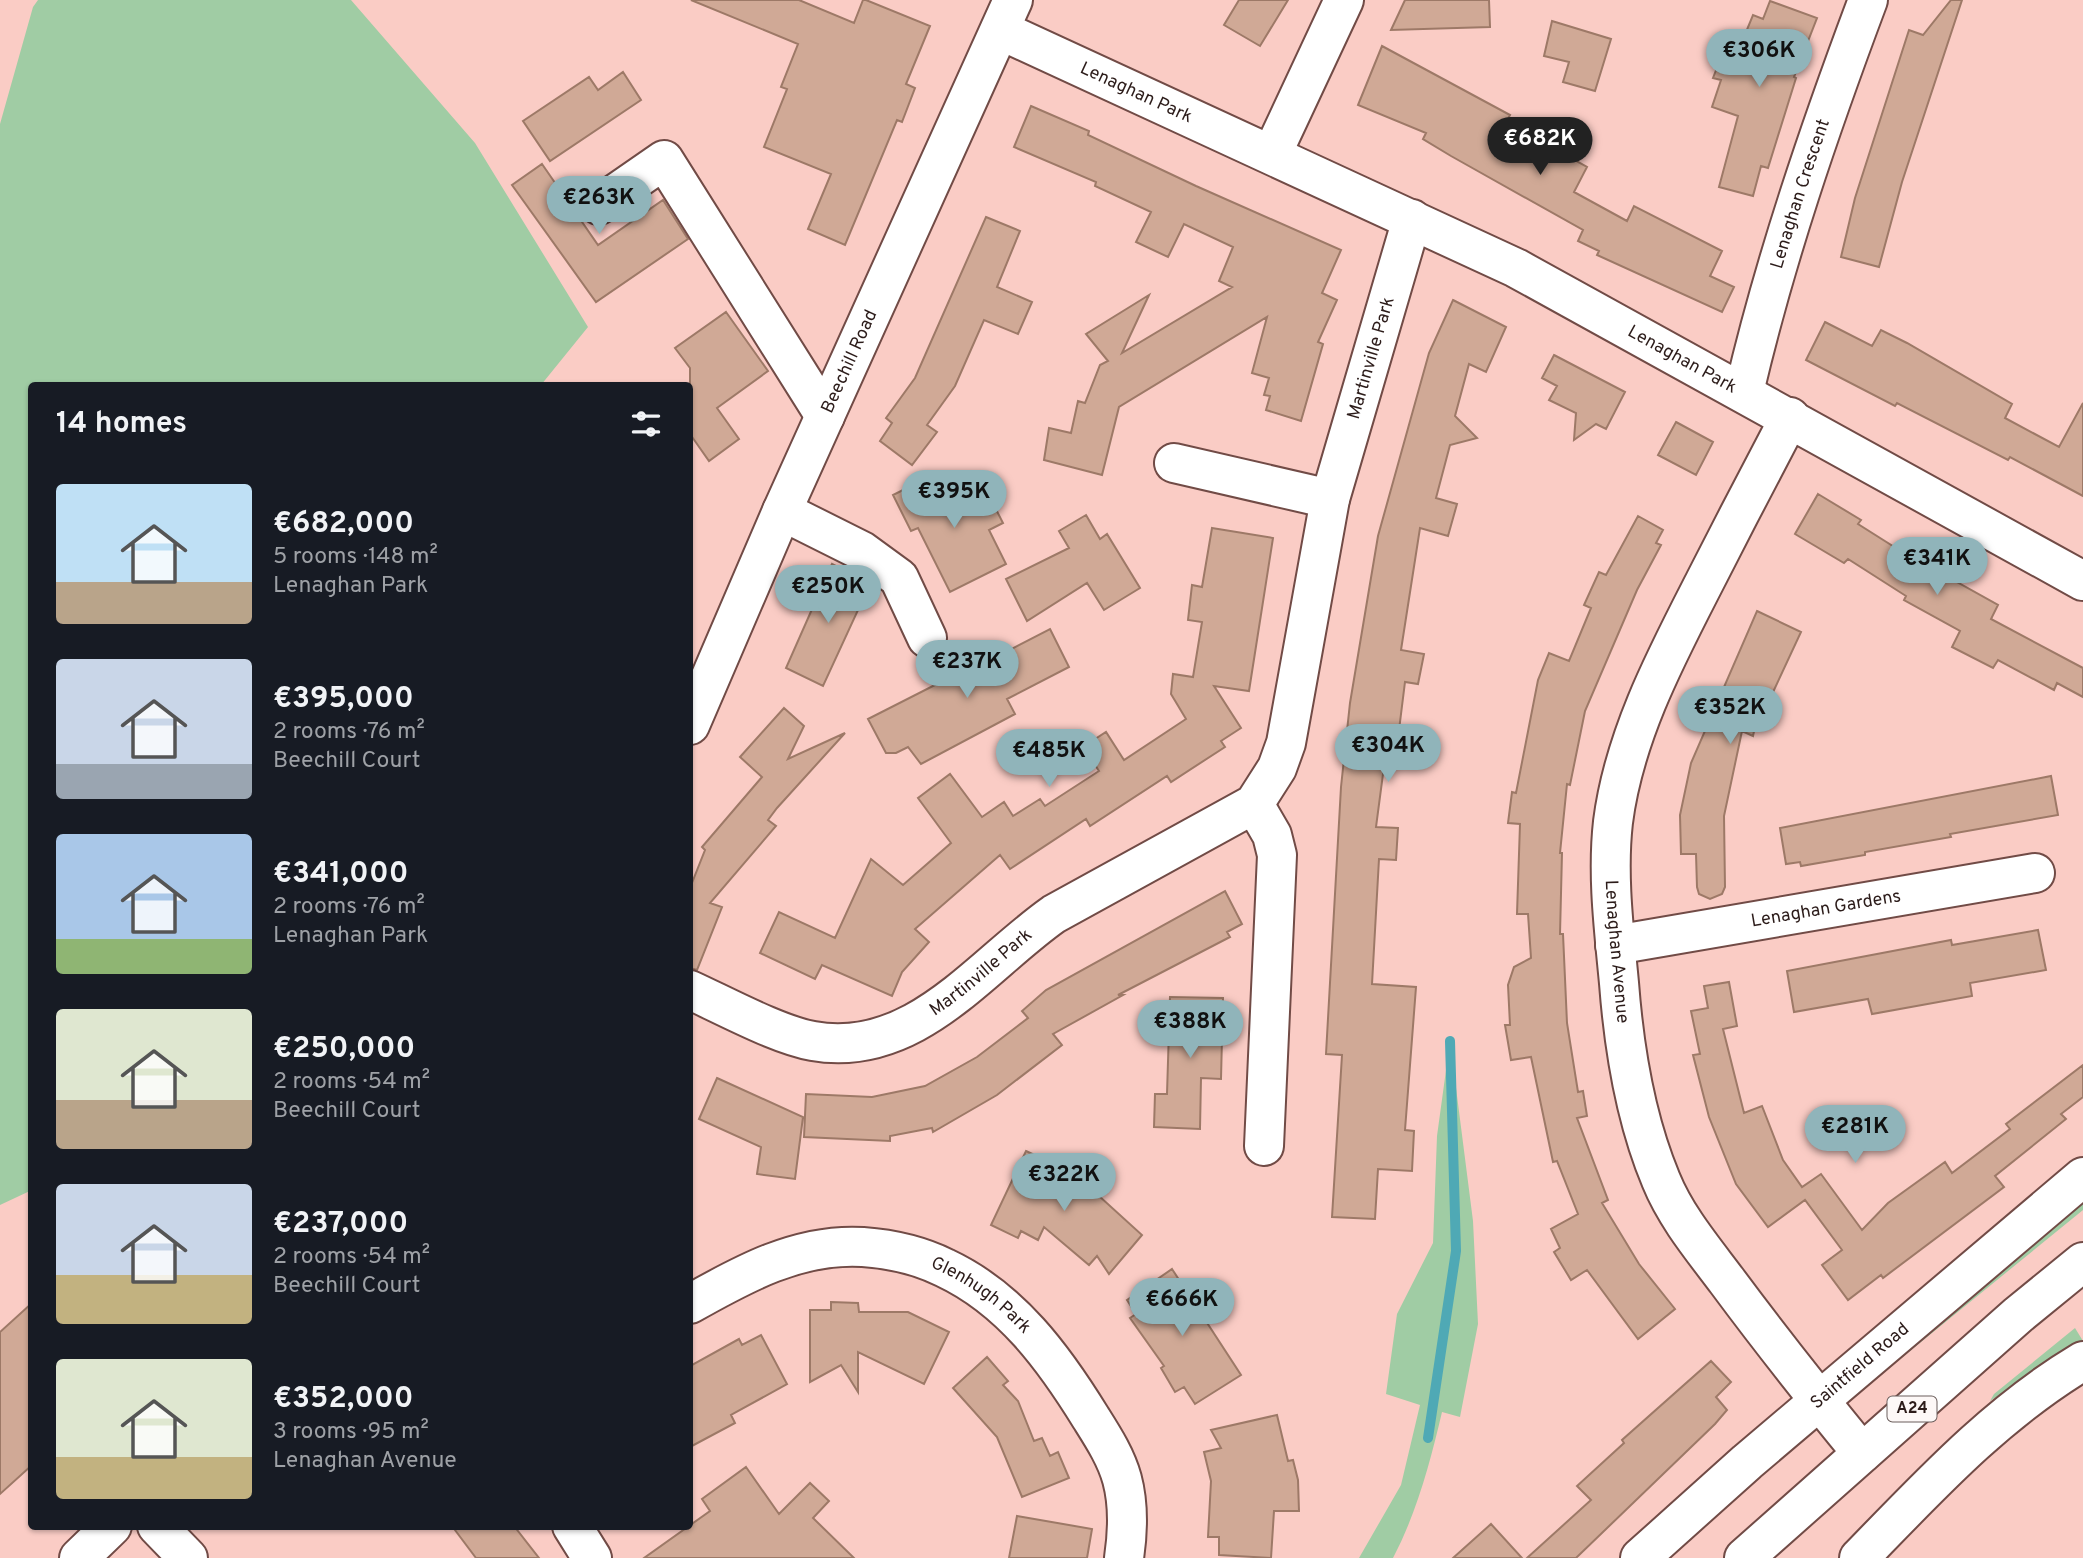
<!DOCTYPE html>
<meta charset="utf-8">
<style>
:root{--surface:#171b24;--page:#242831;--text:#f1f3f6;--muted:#9ea1a6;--accent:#90b4ba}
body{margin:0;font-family:Overpass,sans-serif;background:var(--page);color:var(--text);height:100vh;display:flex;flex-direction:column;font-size:26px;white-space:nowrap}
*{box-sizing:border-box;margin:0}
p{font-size:23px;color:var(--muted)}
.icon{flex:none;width:38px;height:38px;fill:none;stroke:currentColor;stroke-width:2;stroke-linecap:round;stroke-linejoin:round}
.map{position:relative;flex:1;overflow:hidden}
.sheet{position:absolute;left:28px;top:382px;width:665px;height:1148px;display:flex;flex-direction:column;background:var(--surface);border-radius:7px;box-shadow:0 2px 5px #0004}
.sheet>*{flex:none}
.price{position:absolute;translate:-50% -60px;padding:0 16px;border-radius:24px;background:var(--accent);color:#111;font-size:23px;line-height:46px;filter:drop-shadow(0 2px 4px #0008)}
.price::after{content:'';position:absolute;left:50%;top:42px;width:21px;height:16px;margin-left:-10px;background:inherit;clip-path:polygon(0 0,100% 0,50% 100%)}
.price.current{background:#222;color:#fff}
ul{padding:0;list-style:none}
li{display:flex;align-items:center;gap:21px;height:175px;padding:0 28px}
li span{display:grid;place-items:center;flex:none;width:196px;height:140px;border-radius:7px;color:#555}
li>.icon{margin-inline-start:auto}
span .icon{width:84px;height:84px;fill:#fffc;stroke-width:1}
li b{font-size:30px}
h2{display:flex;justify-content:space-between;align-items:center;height:84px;padding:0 28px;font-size:30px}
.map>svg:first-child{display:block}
.green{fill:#a0cca4}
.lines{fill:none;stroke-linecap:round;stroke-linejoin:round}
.stream{stroke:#4fa9b5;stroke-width:10}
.building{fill:#d0a996;stroke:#9d7967;stroke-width:2}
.minor-casing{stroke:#714b46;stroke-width:42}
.tertiary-casing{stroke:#714b46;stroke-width:42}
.trunk-casing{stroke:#714b46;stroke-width:42}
.minor{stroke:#fff;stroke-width:38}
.tertiary{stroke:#fff;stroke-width:38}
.trunk{stroke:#fff;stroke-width:38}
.labels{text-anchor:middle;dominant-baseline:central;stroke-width:5;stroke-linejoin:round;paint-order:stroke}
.shield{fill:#fdf8f7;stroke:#6b5e5c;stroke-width:2}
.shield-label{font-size:16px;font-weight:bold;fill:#2c1c1a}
.street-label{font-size:18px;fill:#2c1c1a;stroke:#fdf8f7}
</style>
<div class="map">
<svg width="2083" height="1558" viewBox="0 0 2083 1558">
<rect width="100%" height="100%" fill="#faccc5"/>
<!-- green -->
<path class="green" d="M38 0H351L475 143 588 327 541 385H32V1190L0 1205V124L33 7Z
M1450 1041 1473 1221 1478 1324 1460 1417 1442 1412C1430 1463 1417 1512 1393 1558H1359L1401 1485 1420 1405 1386 1394 1397 1314 1433 1243 1437 1136Z
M2083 1196V1210L1889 1368 1892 1360Z
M2075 1328 2083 1341 1990 1401 1994 1394Z"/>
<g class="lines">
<!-- stream -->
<path class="stream" d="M1428 1438 1456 1251 1450 1041"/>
</g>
<!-- building -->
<path class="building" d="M691 0H799L854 23 863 0H866L930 26 906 84 915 88 902 122 897 120 845 245 808 229 831 174 764 147 787 89 781 87 798 44Z
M1239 0H1288L1260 46 1224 25Z
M1405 0H1489L1490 27 1391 30Z
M1951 0H1962L1902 182 1879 267 1841 257 1855 198 1909 30 1923 35Z
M1770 1 1817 18 1794 77 1796 78 1768 168 1761 166 1753 196 1719 187 1738 116 1712 107 1721 80 1713 78 1731 32 1744 37 1753 15 1763 19Z
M1552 21 1611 39 1595 91 1563 82 1569 62 1544 56Z
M1382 46 1510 115 1506 122 1587 167 1574 192 1627 221 1634 206 1722 251 1710 276 1734 287 1722 312 1597 255 1599 251 1578 241 1583 230 1451 156 1423 139 1426 133 1358 105Z
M623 72 641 100 550 161 523 121 589 77 598 90Z
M1031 106 1089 131 1088 135 1196 186 1341 250 1322 293 1337 300 1318 342 1323 344 1301 421 1266 410 1270 396 1264 395 1269 378 1252 373 1267 317 1119 407 1102 475 1044 460 1049 428 1071 433 1078 401 1085 403 1100 365 1108 361 1086 334 1149 295 1122 353 1232 287 1219 281 1233 247 1184 224 1168 257 1136 242 1151 212 1095 186 1096 182 1014 147Z
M542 164 598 245 663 200 688 239 596 302 512 185Z
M986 217 1020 231 997 287 1032 302 1018 334 984 320 955 386 927 425 937 432 912 465 880 441 892 423 886 418 915 378Z
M1453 300 1506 327 1486 372 1469 364 1455 416 1477 438 1450 445 1436 498 1457 504 1448 536 1420 528 1401 650 1424 654 1418 684 1405 682 1398 738 1388 736 1376 827 1398 828 1396 860 1379 859 1372 984 1416 987 1405 1130 1414 1131 1412 1171 1378 1169 1375 1219 1332 1217 1342 1055 1326 1054 1341 787 1350 703 1378 536 1429 353Z
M726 312 768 371 717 408 739 439 709 461 690 434V368L675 348Z
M1825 322 1872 346 1881 330 1907 343 2012 404 2005 418 2059 447 2083 403V496L2010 457 2008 460 1897 403 1895 406 1806 360Z
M1554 355 1625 392 1606 429 1596 424 1574 440 1576 413 1549 400 1557 386 1542 378Z
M1676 422 1713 442 1696 475 1658 455Z
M931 476 945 503 983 484 1003 523 989 530 1006 564 950 592 918 528 911 531 893 495Z
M1818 494 1861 520 1858 524 1945 579 1946 576 1998 605 1991 619 2083 668V697L2057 683 2054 690 1998 660 1993 668 1952 647 1960 631 1904 600 1906 596 1848 559 1844 563 1795 534Z
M1086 515 1100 539 1107 534 1140 588 1104 610 1087 583 1027 621 1006 579 1069 548 1059 531Z
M1638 516 1663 530 1656 543 1661 545 1637 590 1585 711 1570 785 1567 784 1560 853H1562L1560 934H1563L1567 1023 1578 1092 1583 1091 1587 1116 1577 1118 1608 1200 1602 1203 1639 1264 1675 1309 1638 1339 1587 1270 1571 1280 1554 1252 1560 1248 1551 1229 1578 1214 1557 1161 1553 1162 1531 1057 1511 1060 1505 1025H1510L1508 985 1514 967 1531 958 1528 914H1517L1520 824 1508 823 1512 792 1516 793 1538 680 1549 653 1569 661 1591 608 1584 605 1599 572 1606 575Z
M1212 528 1273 538 1249 691 1214 686 1241 728 1221 741 1225 747 1171 782 1167 776 1090 826 1086 819 1010 869 1000 855 915 929 929 942 902 972 892 996 822 965 815 979 760 953 779 912 835 938 871 859 903 885 951 843 918 798 950 774 982 817 1004 802 1013 816 1040 799 1045 806 1099 771 1083 747 1106 732 1124 760 1186 719 1171 694 1173 674 1193 677 1202 622 1188 620 1192 585 1202 587Z
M832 564 870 584 823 686 786 668Z
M1757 611 1801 632 1761 718 1759 708 1753 736 1742 731 1724 816 1725 887 1722 894 1710 899 1699 894 1697 887 1696 854H1681L1680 815 1691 763Z
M1050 629 1069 667 1007 699 1015 714 921 764 908 747 896 753H886L868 719 935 685 933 681 968 662 971 670Z
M784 708 804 726 788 759 845 733 777 808 768 820 776 826 710 903 722 907 697 970 690 968V888L705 850 702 847 762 777 740 757Z
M2051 776 2058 815 1950 834 1951 837 1865 852V855L1801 866 1800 862 1786 864 1780 828Z
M1225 891 1242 924 1227 932 1230 937 1118 995H1123L1053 1034 1062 1045 997 1095 933 1132 932 1128 890 1136V1141L804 1137 806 1094 872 1097 925 1086 977 1057 1028 1018 1022 1011 1046 990Z
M2038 930 2046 970 1970 983 1972 996 1872 1014 1868 999 1794 1012 1787 971 1951 940 1952 945Z
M1729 982 1737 1026 1723 1029 1744 1113 1762 1106 1783 1160 1802 1187 1821 1174 1862 1230 1888 1203 1945 1162 1952 1173 2010 1129 2006 1124 2083 1065V1097L2061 1114 2066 1119 1995 1176 2004 1187 1883 1278 1881 1275 1848 1300 1822 1265 1842 1250 1805 1200 1768 1227 1736 1184 1709 1117 1693 1055 1700 1054 1691 1011 1708 1008 1704 986Z
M1170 997 1223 998 1221 1079 1201 1078 1200 1129 1154 1127 1155 1094H1167Z
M717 1078 803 1117 795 1179 757 1174 761 1147 699 1119Z
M1026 1151 1090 1181 1088 1186 1142 1235 1109 1274 1097 1256 1089 1265 1044 1227 1038 1240 1021 1231 1018 1238 991 1225Z
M1172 1269 1241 1375 1195 1404 1184 1387 1175 1392 1161 1368 1164 1366 1130 1318 1136 1314 1127 1300Z
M831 1302 858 1303 859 1312H908L949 1332 924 1384 858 1352V1392L841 1365 810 1382V1310H831Z
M32 1303V1465L0 1494V1332Z
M761 1335 787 1384 731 1415 735 1423 690 1447V1366L739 1339 742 1345Z
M987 1357 1008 1381 1003 1385 1018 1401 1034 1441 1042 1438 1050 1456 1058 1452 1069 1478 1022 1497 997 1437 953 1388Z
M1711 1361 1731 1382 1716 1397 1727 1410 1715 1424 1576 1558H1527L1591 1500 1577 1486 1624 1443 1622 1440Z
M1277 1415 1288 1461 1293 1460 1298 1480 1299 1511H1274L1271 1558 1219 1555V1537H1208L1211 1481 1204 1452 1221 1448 1211 1430Z
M746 1467 779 1514 810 1483 829 1501 813 1518 854 1558H644L710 1511 702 1499Z
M1017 1516 1092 1529 1087 1558H1009Z
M1491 1524 1522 1558H1453Z
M452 1526H514L539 1558H476Z"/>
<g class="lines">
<!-- minor casing -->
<g class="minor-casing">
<g id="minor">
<path id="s1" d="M1000 30 1516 268 2083 581"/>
<path d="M1272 154 1344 0"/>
<path d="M599 205 664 160 825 416"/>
<path id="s2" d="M1744 392C1775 259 1820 128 1868 0"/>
<path id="s3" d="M1790 417C1761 472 1733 526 1705 581 1666 657 1624 736 1613 822 1607 875 1614 930 1619 983 1624 1049 1635 1118 1661 1180 1676 1217 1703 1249 1727 1281 1770 1339 1816 1397 1862 1453"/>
<path d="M1174 463 1330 499"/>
<path d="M782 511 862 551 899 578 927 638"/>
<path d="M1254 804 1272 835 1277 855 1264 1146"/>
<path id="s4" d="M1615 945 2035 873"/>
<path id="s5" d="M690 990C723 1005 778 1035 813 1041 915 1059 980 966 1054 914L1254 804 1277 768 1286 743 1330 499 1412 219"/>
<path id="s6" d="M690 1304C743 1274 799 1243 863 1247 890 1249 921 1256 945 1268 1011 1299 1054 1358 1091 1418 1103 1437 1116 1457 1122 1479 1129 1505 1128 1531 1124 1558"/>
<path d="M157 1526 188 1558"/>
<path d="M572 1526 592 1558"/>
<path id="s7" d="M1640 1558 1747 1462 2083 1177"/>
<path d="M1859 1558C1929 1486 1996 1413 2083 1361"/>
</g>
</g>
<!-- tertiary casing -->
<g class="tertiary-casing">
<g id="tertiary">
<path id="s8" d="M690 725 782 511 1013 0"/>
<path d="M79 1558 112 1526"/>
</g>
</g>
<!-- trunk casing -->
<g class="trunk-casing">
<path id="trunk" d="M1744 1558 2018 1315 2083 1262"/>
</g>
<!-- minor -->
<use href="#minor" class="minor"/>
<!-- tertiary -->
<use href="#tertiary" class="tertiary"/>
<!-- trunk -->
<use href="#trunk" class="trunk"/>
</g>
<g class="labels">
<!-- shield labels -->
<rect class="shield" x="1887.5" y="1396.5" width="49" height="25" rx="5"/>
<g class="shield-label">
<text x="1912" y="1409">A24</text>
</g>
<!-- street labels -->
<g class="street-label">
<text stroke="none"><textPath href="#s1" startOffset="150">Lenaghan Park</textPath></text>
<text stroke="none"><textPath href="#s2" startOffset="206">Lenaghan Crescent</textPath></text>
<text stroke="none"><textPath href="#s1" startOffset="758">Lenaghan Park</textPath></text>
<text stroke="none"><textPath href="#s5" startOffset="1108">Martinville Park</textPath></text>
<text stroke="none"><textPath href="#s8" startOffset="397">Beechill Road</textPath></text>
<text stroke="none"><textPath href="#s4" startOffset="214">Lenaghan Gardens</textPath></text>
<text stroke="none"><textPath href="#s3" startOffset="574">Lenaghan Avenue</textPath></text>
<text stroke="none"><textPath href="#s5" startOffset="322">Martinville Park</textPath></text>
<text stroke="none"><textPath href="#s6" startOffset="315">Glenhugh Park</textPath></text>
<text stroke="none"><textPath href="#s7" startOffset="292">Saintfield Road</textPath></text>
</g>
</g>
</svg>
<b class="price" style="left:1759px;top:89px">€306K</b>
<b class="price current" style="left:1540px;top:177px">€682K</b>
<b class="price" style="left:599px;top:236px">€263K</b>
<b class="price" style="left:954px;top:530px">€395K</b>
<b class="price" style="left:1937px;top:597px">€341K</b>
<b class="price" style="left:828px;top:625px">€250K</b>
<b class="price" style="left:967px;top:700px">€237K</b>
<b class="price" style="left:1730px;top:746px">€352K</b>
<b class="price" style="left:1388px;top:784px">€304K</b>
<b class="price" style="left:1049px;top:789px">€485K</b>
<b class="price" style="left:1190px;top:1060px">€388K</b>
<b class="price" style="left:1855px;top:1165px">€281K</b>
<b class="price" style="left:1064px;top:1213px">€322K</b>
<b class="price" style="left:1182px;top:1338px">€666K</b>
<section class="sheet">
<h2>14 homes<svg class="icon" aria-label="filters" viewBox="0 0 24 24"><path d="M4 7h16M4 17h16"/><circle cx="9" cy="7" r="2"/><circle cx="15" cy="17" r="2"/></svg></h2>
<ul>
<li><span style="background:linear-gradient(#bfe0f5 70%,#b9a48a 0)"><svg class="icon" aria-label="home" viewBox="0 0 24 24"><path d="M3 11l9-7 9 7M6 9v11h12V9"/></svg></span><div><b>€682,000</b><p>5 rooms · 148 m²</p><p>Lenaghan Park</p></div></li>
<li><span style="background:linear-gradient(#c9d6e8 75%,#9aa5b1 0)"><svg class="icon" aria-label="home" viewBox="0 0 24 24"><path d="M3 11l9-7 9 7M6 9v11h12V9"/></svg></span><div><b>€395,000</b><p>2 rooms · 76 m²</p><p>Beechill Court</p></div></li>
<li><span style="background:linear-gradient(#a9c7e8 75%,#8fb573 0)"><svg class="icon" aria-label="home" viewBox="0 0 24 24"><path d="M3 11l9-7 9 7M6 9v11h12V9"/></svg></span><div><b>€341,000</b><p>2 rooms · 76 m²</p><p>Lenaghan Park</p></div></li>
<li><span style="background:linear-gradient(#dfe7d0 65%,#b9a48a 0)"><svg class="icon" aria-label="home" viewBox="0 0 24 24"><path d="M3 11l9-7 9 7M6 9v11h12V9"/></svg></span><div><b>€250,000</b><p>2 rooms · 54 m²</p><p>Beechill Court</p></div></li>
<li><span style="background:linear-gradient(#c9d6e8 65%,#c2b280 0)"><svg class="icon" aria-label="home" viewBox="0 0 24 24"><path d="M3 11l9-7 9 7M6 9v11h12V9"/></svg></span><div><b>€237,000</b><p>2 rooms · 54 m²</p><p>Beechill Court</p></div></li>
<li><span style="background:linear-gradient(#dfe7d0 70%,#c2b280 0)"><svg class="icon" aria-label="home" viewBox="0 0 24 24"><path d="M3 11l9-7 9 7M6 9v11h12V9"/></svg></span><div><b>€352,000</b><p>3 rooms · 95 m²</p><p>Lenaghan Avenue</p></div></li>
</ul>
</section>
</div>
